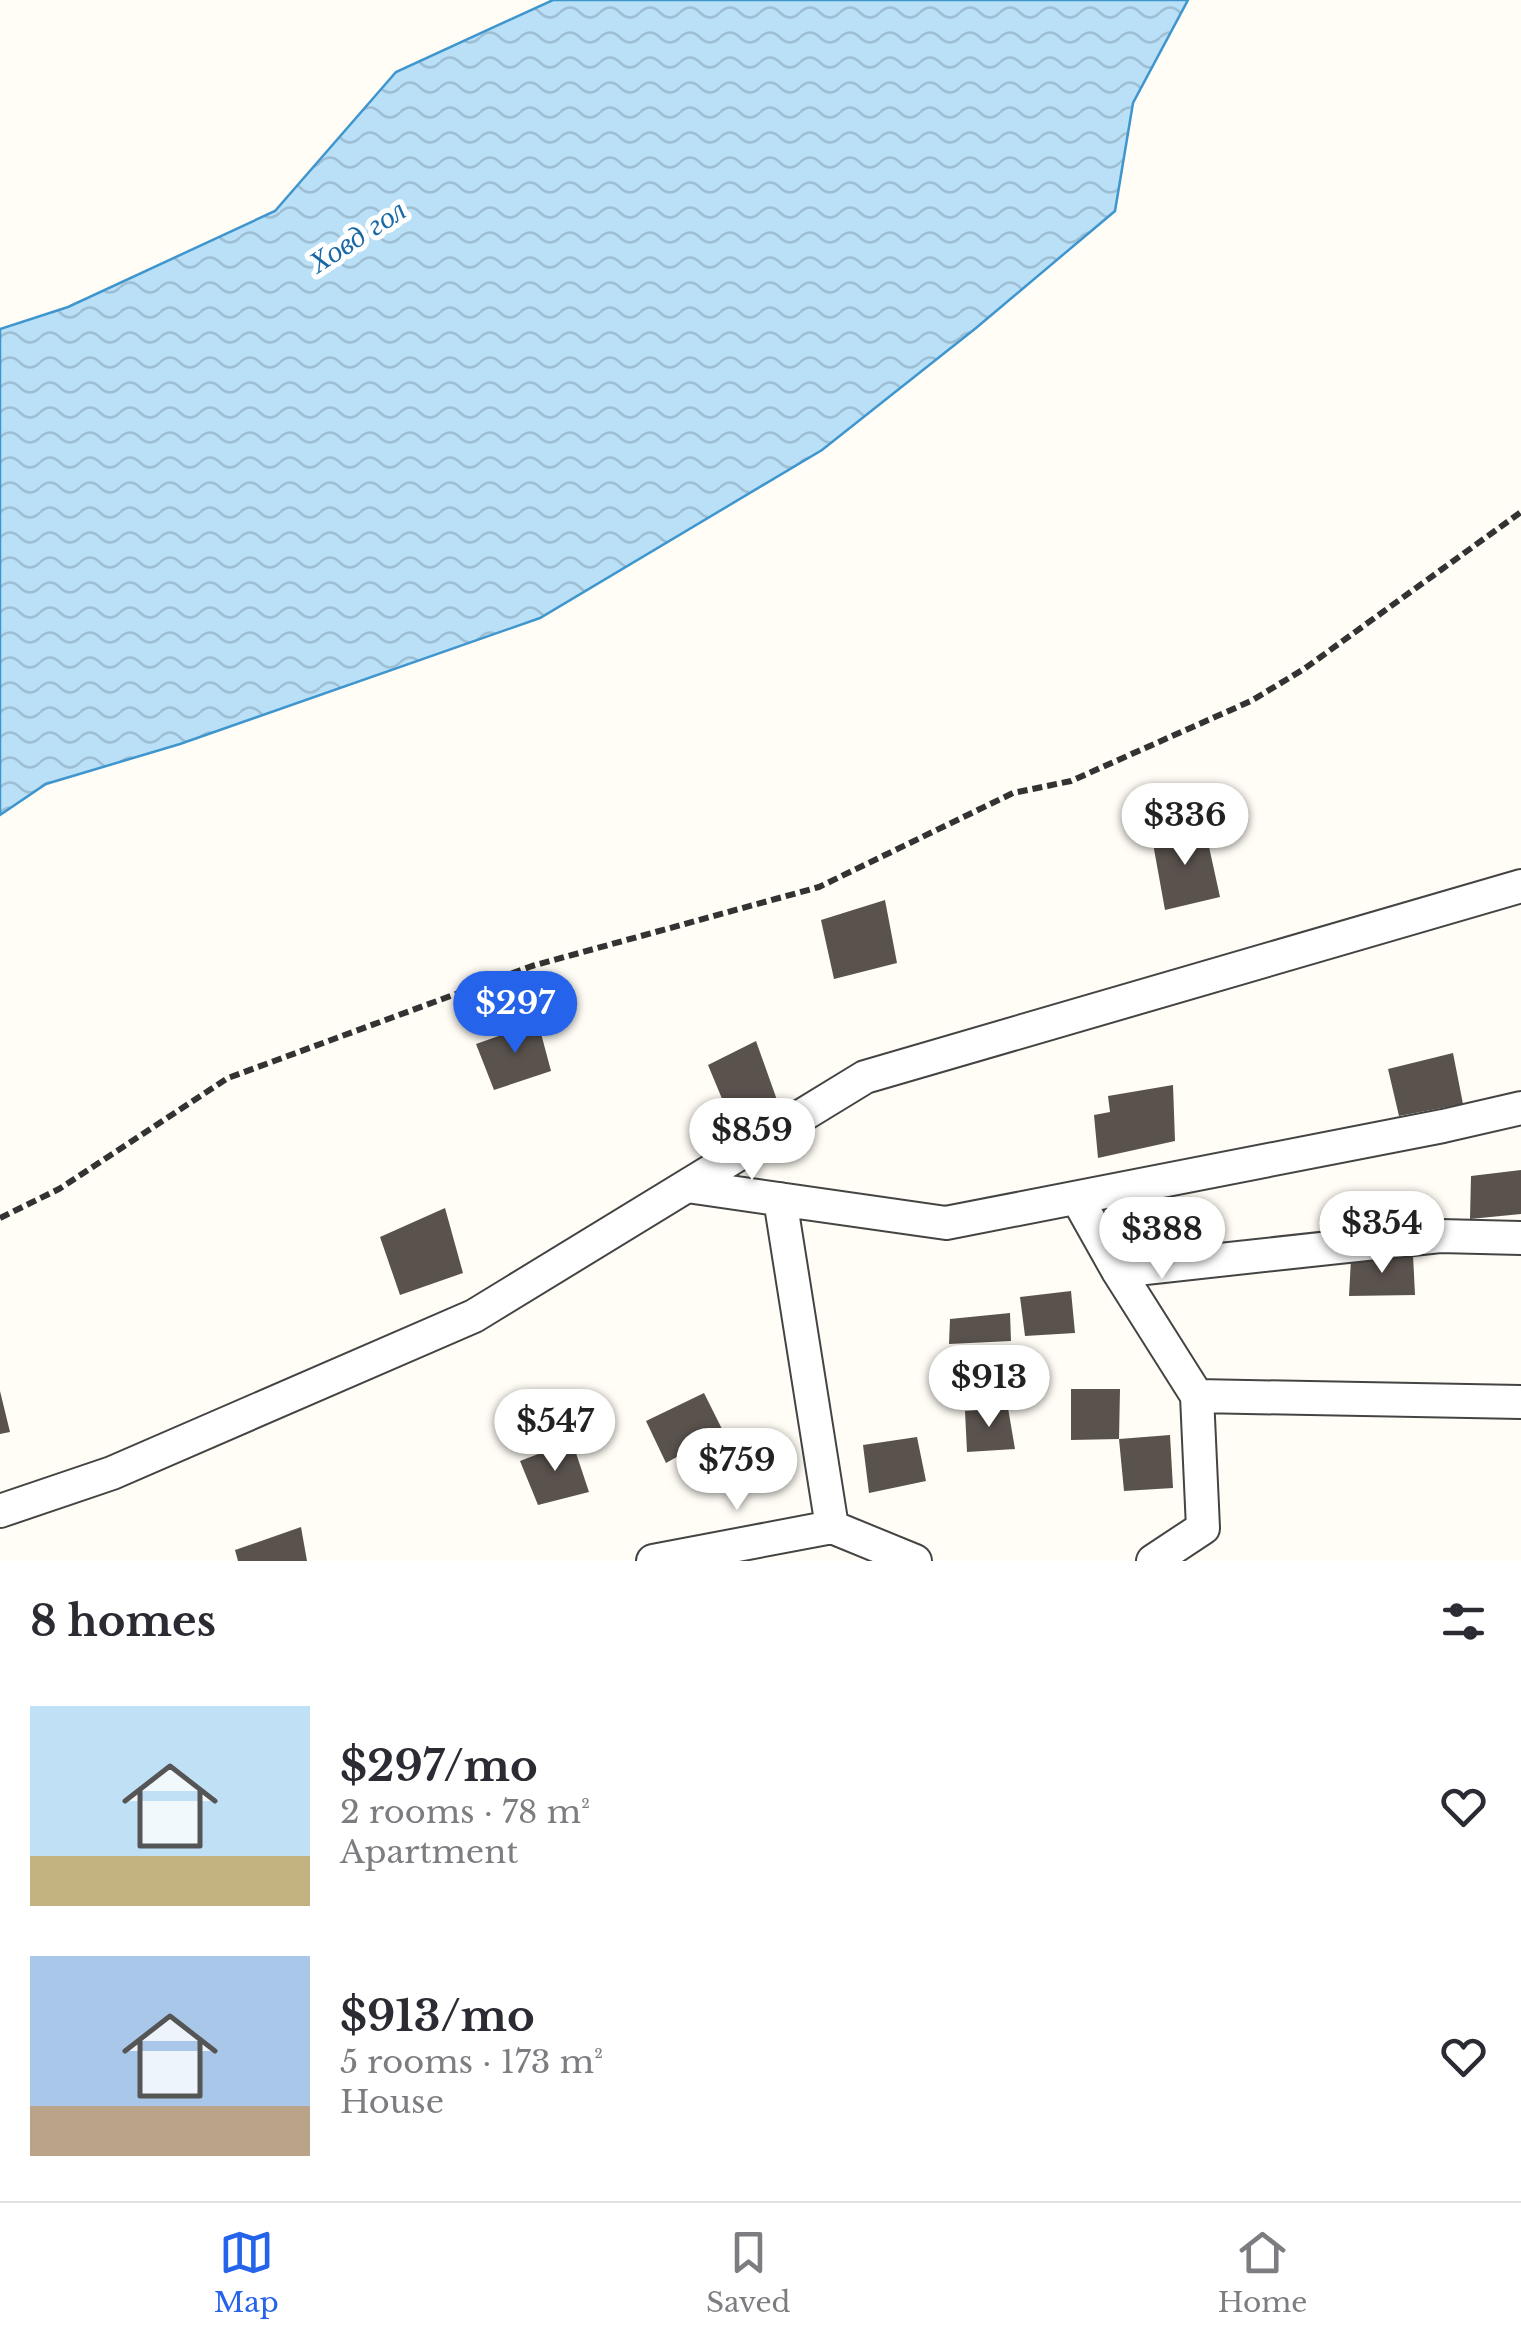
<!DOCTYPE html>
<meta charset="utf-8">
<style>
:root{--surface:#fff;--page:#f7f7f7;--text:#2b2b33;--muted:#7c7c81;--line:#e1e1e2;--accent:#2563eb}
body{margin:0;font-family:"Libre Baskerville",serif;background:var(--page);color:var(--text);height:100vh;display:flex;flex-direction:column;font-size:38px;white-space:nowrap}
*{box-sizing:border-box;margin:0}
p{font-size:32px;color:var(--muted)}
.icon{flex:none;width:55px;height:55px;fill:none;stroke:currentColor;stroke-width:2;stroke-linecap:round;stroke-linejoin:round}
.map{position:relative;height:1561px;overflow:hidden}
.drawer{display:flex;flex-direction:column;background:var(--surface);flex:1}
.drawer>*{flex:none}
.price{position:absolute;translate:-50% -85px;padding:0 22px;border-radius:35px;background:#fff;color:#222;font-size:32px;line-height:65px;filter:drop-shadow(0 2px 5px #0008)}
.price::after{content:'';position:absolute;left:50%;top:60px;width:30px;height:22px;margin-left:-15px;background:inherit;clip-path:polygon(0 0,100% 0,50% 100%)}
.price.active{background:var(--accent);color:#fff}
ul{padding:0;list-style:none}
li{display:flex;align-items:center;gap:30px;height:250px;padding:0 30px}
li span{display:grid;place-items:center;flex:none;width:280px;height:200px;border-radius:0px;color:#555}
li>.icon{margin-inline-start:auto}
span .icon{width:120px;height:120px;fill:#fffc;stroke-width:1}
li b{font-size:42px}
h2{display:flex;justify-content:space-between;align-items:center;height:120px;padding:0 30px;font-size:42px}
.dock{display:flex;justify-content:space-around;align-items:center;height:140px;border-top:2px solid var(--line);background:var(--surface);font-size:28px;color:var(--muted)}
.dock a{display:grid;justify-items:center;gap:5px}
.dock .active{color:var(--accent)}
.map>svg:first-child{display:block}
.water{fill:url(#water-waves);stroke:#3f96cf;stroke-width:2.5}
.building{fill:#5a524d}
.lines{fill:none;stroke-linecap:round;stroke-linejoin:round}
.street-casing{stroke:#444;stroke-width:36}
.path{stroke:#333;stroke-width:6;stroke-dasharray:10 5;stroke-linecap:butt}
.street{stroke:#fff;stroke-width:32}
.labels{text-anchor:middle;dominant-baseline:central;stroke-width:10;stroke-linejoin:round;paint-order:stroke}
.water-label{font-size:30px;font-style:italic;fill:#1768a6;stroke:#fff}
</style>
<div class="map">
<svg width="1521" height="1561" viewBox="0 0 1521 1561">
<defs>
<pattern id="water-waves" width="16" height="10" patternUnits="userSpaceOnUse" patternTransform="scale(2.5)"><rect width="16" height="10" fill="#b9e0f7"/><path d="M0 5q4-4 8 0t8 0" fill="none" stroke="#9ebfd3"/></pattern>
</defs>
<rect width="100%" height="100%" fill="#fffdf5"/>
<!-- water -->
<path class="water" d="M553 0H1188L1133 103 1115 211 976 328 822 450 540 618 180 744 46 784 0 815V329L68 307 275 211 396 72Z"/>
<!-- building -->
<path class="building" d="M1204 824 1220 897 1165 910 1152 838Z
M885 900 897 963 834 979 821 920Z
M538 1022 551 1071 494 1090 476 1044Z
M756 1041 777 1100 730 1118 708 1065Z
M1453 1053 1463 1104 1399 1116 1388 1069Z
M1173 1085 1175 1141 1098 1158 1094 1115 1110 1112 1108 1096Z
M1521 1170V1214L1470 1219 1471 1176Z
M445 1208 463 1273 400 1295 380 1237Z
M1413 1255 1415 1295 1349 1296 1351 1259Z
M1071 1291 1075 1333 1025 1336 1020 1297Z
M1010 1313 1011 1341 949 1344 950 1319Z
M1071 1389H1120L1119 1439 1071 1440Z
M0 1391 10 1432 0 1434Z
M704 1393 723 1431 666 1463 646 1421Z
M1008 1408 1015 1449 967 1452 965 1411Z
M1170 1435 1173 1488 1124 1491 1119 1439Z
M917 1437 926 1481 869 1493 863 1445Z
M572 1441 589 1492 538 1505 520 1461Z
M301 1527 307 1561H238L235 1550Z"/>
<g class="lines">
<!-- street casing -->
<g class="street-casing">
<path id="street" d="M687 1186 946 1223 1443 1126 1521 1108
M1077 1198 1118 1271 1197 1396 1203 1528 1153 1561
M780 1199 832 1527
M1118 1271 1440 1236 1521 1238
M1197 1396 1521 1402
M0 1511 112 1473 474 1316 865 1077 1521 886
M653 1561 832 1527 915 1561"/>
</g>
<!-- path -->
<path class="path" d="M0 1218 59 1189 228 1078 532 966 819 887 1013 793 1071 781 1251 701 1304 669 1521 512"/>
<!-- street -->
<use href="#street" class="street"/>
</g>
<g class="labels">
<!-- water labels -->
<g class="water-label">
<text transform="translate(357 236) rotate(-33)">Ховд гол</text>
</g>
</g>
</svg>
<b class="price" style="left:1185px;top:868px">$336</b>
<b class="price active" style="left:515px;top:1056px">$297</b>
<b class="price" style="left:752px;top:1183px">$859</b>
<b class="price" style="left:1382px;top:1276px">$354</b>
<b class="price" style="left:1162px;top:1282px">$388</b>
<b class="price" style="left:989px;top:1430px">$913</b>
<b class="price" style="left:555px;top:1474px">$547</b>
<b class="price" style="left:737px;top:1513px">$759</b>
</div>
<section class="drawer">
<h2>8 homes<svg class="icon" aria-label="filters" viewBox="0 0 24 24"><path d="M4 7h16M4 17h16"/><circle cx="9" cy="7" r="2"/><circle cx="15" cy="17" r="2"/></svg></h2>
<ul>
<li><span style="background:linear-gradient(#bfe0f5 75%,#c2b280 0)"><svg class="icon" aria-label="home" viewBox="0 0 24 24"><path d="M3 11l9-7 9 7M6 9v11h12V9"/></svg></span><div><b>$297/mo</b><p>2 rooms · 78 m²</p><p>Apartment</p></div><svg class="icon" aria-label="heart" viewBox="0 0 24 24"><path d="M12 20l-8-8c-3-5 5-10 8-4 3-6 11-1 8 4z"/></svg></li>
<li><span style="background:linear-gradient(#a9c7e8 75%,#b9a48a 0)"><svg class="icon" aria-label="home" viewBox="0 0 24 24"><path d="M3 11l9-7 9 7M6 9v11h12V9"/></svg></span><div><b>$913/mo</b><p>5 rooms · 173 m²</p><p>House</p></div><svg class="icon" aria-label="heart" viewBox="0 0 24 24"><path d="M12 20l-8-8c-3-5 5-10 8-4 3-6 11-1 8 4z"/></svg></li>
</ul>
</section>
<nav class="dock">
<a class="active"><svg class="icon" aria-label="map" viewBox="0 0 24 24"><path d="M3 6l6-2 6 2 6-2v14l-6 2-6-2-6 2zM9 4v14M15 6v14"/></svg>Map</a>
<a><svg class="icon" aria-label="saved" viewBox="0 0 24 24"><path d="M7 4h10v16l-5-4-5 4z"/></svg>Saved</a>
<a><svg class="icon" aria-label="home" viewBox="0 0 24 24"><path d="M3 11l9-7 9 7M6 9v11h12V9"/></svg>Home</a>
</nav>
